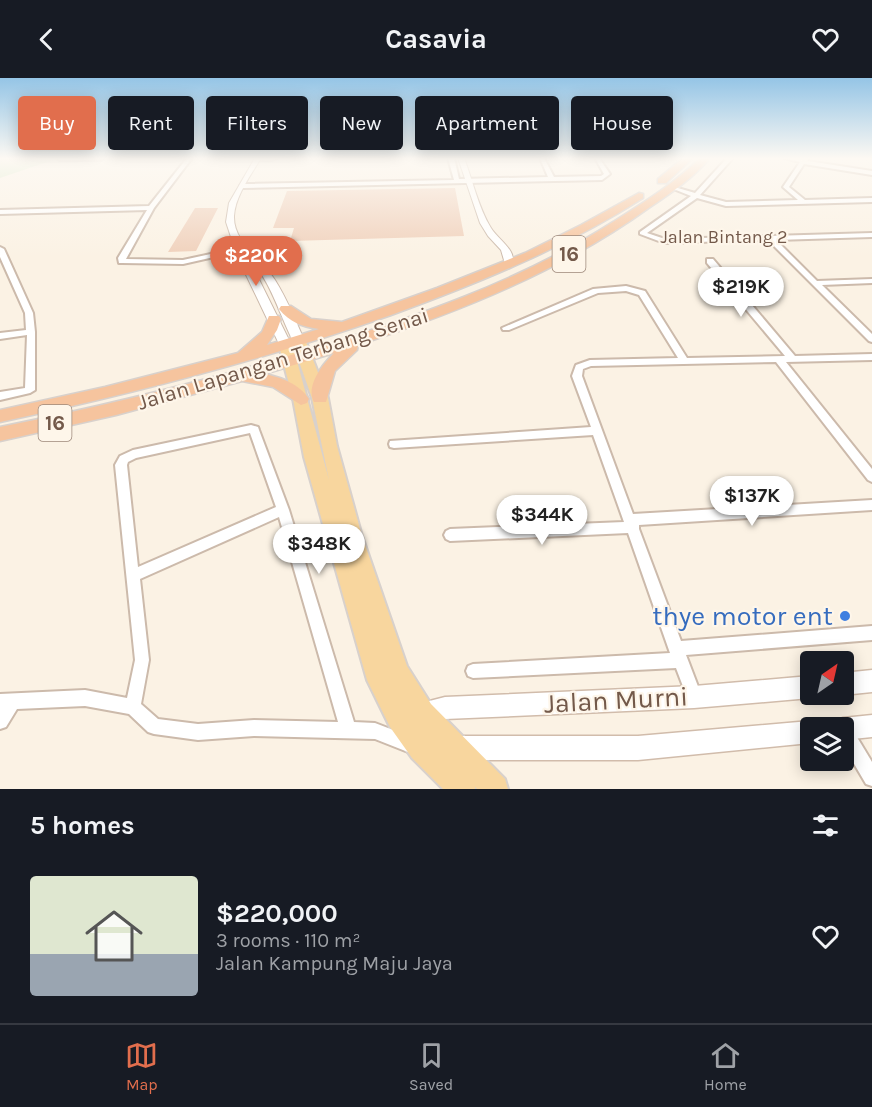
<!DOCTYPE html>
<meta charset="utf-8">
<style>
:root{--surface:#171b24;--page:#20242c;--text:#f1f3f6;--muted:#9ea1a6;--line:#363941;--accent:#e16e4d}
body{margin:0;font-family:Karla,sans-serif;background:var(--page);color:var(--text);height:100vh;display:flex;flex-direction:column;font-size:22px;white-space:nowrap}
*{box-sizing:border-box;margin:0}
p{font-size:20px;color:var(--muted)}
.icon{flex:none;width:33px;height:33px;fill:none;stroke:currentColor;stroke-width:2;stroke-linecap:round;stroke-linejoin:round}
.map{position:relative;height:711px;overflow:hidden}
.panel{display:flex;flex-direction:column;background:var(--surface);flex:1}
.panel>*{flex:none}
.top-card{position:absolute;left:18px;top:18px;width:837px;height:54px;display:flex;gap:12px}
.needle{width:39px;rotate:34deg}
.controls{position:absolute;left:800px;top:573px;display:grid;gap:12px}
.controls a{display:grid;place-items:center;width:54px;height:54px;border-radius:6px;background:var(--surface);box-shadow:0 3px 15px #0003;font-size:30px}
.price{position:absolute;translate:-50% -51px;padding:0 14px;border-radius:21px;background:#fff;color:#222;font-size:20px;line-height:39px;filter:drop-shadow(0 2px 3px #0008)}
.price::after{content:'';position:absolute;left:50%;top:36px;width:18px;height:14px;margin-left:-9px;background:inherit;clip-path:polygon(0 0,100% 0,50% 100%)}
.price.selected{background:var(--accent);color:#fff}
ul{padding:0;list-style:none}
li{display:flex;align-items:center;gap:18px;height:150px;padding:0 30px}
li span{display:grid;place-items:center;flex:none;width:168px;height:120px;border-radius:6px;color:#555}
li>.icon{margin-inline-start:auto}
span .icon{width:72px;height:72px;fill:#fffc;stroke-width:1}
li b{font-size:26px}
h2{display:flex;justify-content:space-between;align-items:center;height:72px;padding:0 30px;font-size:26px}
.pill{padding:0 21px;border-radius:6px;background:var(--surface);box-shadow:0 3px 15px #0003;font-size:21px;line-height:54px}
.pill.selected{background:var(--accent);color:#fff}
header{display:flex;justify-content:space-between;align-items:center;height:78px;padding:0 30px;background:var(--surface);font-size:27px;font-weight:700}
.tabs{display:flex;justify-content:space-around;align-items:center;height:84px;border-top:2px solid var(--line);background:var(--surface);font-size:16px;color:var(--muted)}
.tabs a{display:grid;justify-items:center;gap:3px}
.tabs .selected{color:var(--accent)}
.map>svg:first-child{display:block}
.green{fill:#d2e8c3}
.building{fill:#f0d1bc}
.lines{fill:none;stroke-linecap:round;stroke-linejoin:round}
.minor-casing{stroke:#ccbaab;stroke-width:4}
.tertiary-casing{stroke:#ccbaab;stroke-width:2}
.secondary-casing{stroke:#d1bcab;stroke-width:3}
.primary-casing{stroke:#d8d1cc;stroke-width:4}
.trunk-casing{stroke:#d8d1cc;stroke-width:3}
.minor{fill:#fff;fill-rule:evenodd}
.tertiary{fill:#fff;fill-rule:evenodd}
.secondary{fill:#fff;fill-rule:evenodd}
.primary{fill:#f8d69e;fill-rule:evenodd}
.trunk{fill:#f6c49e;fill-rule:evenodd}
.shop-dot{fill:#3f7fe0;stroke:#fef6ea;stroke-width:2}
.labels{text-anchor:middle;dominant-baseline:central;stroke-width:4.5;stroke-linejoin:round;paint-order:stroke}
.far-street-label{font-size:18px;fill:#73594a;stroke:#fef6ea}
.shield{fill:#fef6ea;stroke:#9d887a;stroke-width:1.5}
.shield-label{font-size:21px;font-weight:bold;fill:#73594a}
.street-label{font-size:22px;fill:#73594a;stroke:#fef6ea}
.near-shop-label{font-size:27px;fill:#366cbe;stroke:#fef6ea;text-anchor:end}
.near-street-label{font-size:27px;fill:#73594a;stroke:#fef6ea}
</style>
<header><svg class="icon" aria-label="back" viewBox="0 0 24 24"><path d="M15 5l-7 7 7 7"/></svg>Casavia<svg class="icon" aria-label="heart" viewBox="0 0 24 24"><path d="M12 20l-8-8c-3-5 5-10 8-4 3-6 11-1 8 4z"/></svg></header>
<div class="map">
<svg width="872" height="711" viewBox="0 0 872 711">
<rect width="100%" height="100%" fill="#fbf2e4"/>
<!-- green -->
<path class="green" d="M0 80H45L53 82 0 100Z"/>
<!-- building -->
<path class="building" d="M455 110 464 158 290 163 294 150H273L287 113Z
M195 130H218L196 173 168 174Z"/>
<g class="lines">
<!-- minor casing -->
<g class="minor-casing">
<path id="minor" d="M57 80H103L100 82H60Z
M187 80H192L154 130 126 181 183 182 243 169 247 171 245 172 183 186 122 185H119L118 180 147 132 0 136V132L149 128Z
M255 80H277C272 83 260 83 255 80Z
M448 80H454L459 101 548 99 540 80H544L554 99 601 98 604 96 595 80H599L610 96 602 102 243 110 240 108 243 106 454 102Z
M727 80H733L700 117 726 124 798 122 783 109 800 84 784 80H807L808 83 872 93V97L804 86 789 109 805 122 872 120V124L726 128 697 120 647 155 665 161 872 155V159L776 162 817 203 872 201V205L822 207 872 256V264L869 263 768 162 664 165 640 156V154L691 118 671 110V108L695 115Z
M0 169 4 171 33 235 35 254V312L30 315 0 322V314L25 310 27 257 0 261V255L26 252 25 235 0 179Z
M707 181H713L795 278 872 276V282L786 284 872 391V404L868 402 776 284 591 288 583 291 582 298 633 436 872 422V432L639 447V451L681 563 872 548V562L686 577 702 619 699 624 694 627 689 624 676 590 473 600 468 598 466 593 468 588 473 586 670 575 628 455 450 463 446 461 444 457 446 453 450 451 624 444 593 357 394 370 390 369 389 366 390 363 591 349 572 298 576 287 590 282 678 280 639 217 626 213 598 215 509 252H503L502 250 593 211 626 208 645 213 687 280 785 278 707 185Z
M251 347 258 349 259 352 289 432 354 644 375 645 419 662 421 668 419 674 413 676 375 661 254 658 198 662 154 656 148 654 129 636 85 628 17 631 6 649 0 651V616L85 612 127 620 135 582 115 387 120 378 133 372ZM250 355 276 429 138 489 127 387 128 384 136 380ZM279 439 338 644 254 642 198 646 158 641 141 626 149 582 140 501Z
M843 644 849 646 872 684V708L866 706 843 667V650H836L837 646Z"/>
</g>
<!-- tertiary casing -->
<g class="tertiary-casing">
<path id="tertiary" d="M255 80H261C251 97 235 118 234 138 233 165 262 181 275 202 287 221 296 243 305 264L299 268 295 267C279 237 272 204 248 179L292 268 286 272 280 268 238 180 226 144 229 125Z
M458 80H464C473 103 478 129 491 150 499 163 518 172 512 189H506L501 172 488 158 480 145Z"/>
</g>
<!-- secondary casing -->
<g class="secondary-casing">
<path id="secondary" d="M872 592V614L843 617 842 616 843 595Z
M810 598V616H818L810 620 694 630 445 641 418 647 410 644 407 636 410 628 445 619 694 608Z
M872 637V659L843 662V650H832L835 643 843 640Z
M810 643 818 646 820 650H810V665L638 682H454L446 678 442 670 446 662 454 658H638Z"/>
</g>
<!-- primary casing -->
<g class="primary-casing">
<path id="primary" d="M299 260 306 264 328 320 337 368 362 458 407 588 431 626 505 701 508 711H477L475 709V711H443L412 680 390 649 367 602 304 379 293 321 279 268 286 263 293 268 329 402 312 320 292 264Z"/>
</g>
<!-- trunk casing -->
<g class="trunk-casing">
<path id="trunk" d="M683 80H693L666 105H658V101Z
M700 80H710C693 100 671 115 650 129 561 193 461 233 358 267L357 272 335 293 326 324H314C305 308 323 286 334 275L264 296C280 299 300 306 309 321L307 325 301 327 273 309 242 303 116 337 0 363V349C104 328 207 303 308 272 414 240 519 204 613 144 643 125 675 105 700 80Z
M639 115 643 116V120C564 170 479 205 391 237 263 282 132 316 0 344V332L105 309 238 275 262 254 269 238H279L281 241 277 252 267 267 319 251C303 249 289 244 279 231L281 228H291L311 241 342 244 437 210 525 175 581 147Z"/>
</g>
<!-- minor -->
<use href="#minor" class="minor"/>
<!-- tertiary -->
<use href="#tertiary" class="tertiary"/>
<!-- secondary -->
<use href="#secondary" class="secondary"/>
<!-- primary -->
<use href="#primary" class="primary"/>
<!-- trunk -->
<use href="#trunk" class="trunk"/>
</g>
<!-- sky -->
<linearGradient id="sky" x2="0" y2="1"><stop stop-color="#95c5e6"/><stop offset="0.45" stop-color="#fdf9f3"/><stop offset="1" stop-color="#fdf9f3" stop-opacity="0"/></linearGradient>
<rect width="872" height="179" fill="url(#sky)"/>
<!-- markers -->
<circle class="shop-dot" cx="845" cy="538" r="6"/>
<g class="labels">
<!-- far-street labels -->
<g class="far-street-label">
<text x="724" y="159">Jalan Bintang 2</text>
</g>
<!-- shield labels -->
<g class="shield">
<rect x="552.5" y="158" width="33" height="36" rx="4.5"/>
<rect x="38.5" y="327" width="33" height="36" rx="4.5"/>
</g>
<g class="shield-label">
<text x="569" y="176">16</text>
<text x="55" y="345">16</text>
</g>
<!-- street labels -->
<g class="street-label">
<text transform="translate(283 281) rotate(-17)">Jalan Lapangan Terbang Senai</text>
</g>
<!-- near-shop labels -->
<g class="near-shop-label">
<text x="833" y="538">thye motor ent</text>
</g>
<!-- near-street labels -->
<g class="near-street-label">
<text transform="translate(616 622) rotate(-3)">Jalan Murni</text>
</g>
</g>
</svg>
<div class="controls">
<a><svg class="needle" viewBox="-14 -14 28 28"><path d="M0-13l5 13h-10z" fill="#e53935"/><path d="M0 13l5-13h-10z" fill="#9ea1a6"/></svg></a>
<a><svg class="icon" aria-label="layers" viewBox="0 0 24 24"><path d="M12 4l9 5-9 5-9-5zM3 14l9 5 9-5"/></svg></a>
</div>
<b class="price selected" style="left:256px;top:209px">$220K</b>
<b class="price" style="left:741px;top:240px">$219K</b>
<b class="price" style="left:752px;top:449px">$137K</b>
<b class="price" style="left:542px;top:468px">$344K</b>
<b class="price" style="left:319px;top:497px">$348K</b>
<div class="top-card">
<a class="pill selected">Buy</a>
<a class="pill">Rent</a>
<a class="pill">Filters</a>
<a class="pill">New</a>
<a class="pill">Apartment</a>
<a class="pill">House</a>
</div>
</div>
<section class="panel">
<h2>5 homes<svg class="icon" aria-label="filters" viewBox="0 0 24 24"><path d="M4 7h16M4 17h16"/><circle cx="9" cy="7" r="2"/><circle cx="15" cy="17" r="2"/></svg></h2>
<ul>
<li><span style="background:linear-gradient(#dfe7d0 65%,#9aa5b1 0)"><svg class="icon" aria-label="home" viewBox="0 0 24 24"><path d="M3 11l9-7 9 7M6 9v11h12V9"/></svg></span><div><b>$220,000</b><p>3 rooms · 110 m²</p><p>Jalan Kampung Maju Jaya</p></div><svg class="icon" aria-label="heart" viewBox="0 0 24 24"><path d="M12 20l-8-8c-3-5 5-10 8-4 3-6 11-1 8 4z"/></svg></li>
</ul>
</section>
<nav class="tabs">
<a class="selected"><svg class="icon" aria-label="map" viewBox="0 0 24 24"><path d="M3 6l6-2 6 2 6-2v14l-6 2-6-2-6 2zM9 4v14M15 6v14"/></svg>Map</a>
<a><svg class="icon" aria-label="saved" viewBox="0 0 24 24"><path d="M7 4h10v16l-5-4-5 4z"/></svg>Saved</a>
<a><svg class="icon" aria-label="home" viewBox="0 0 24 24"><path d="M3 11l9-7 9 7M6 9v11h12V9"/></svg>Home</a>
</nav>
